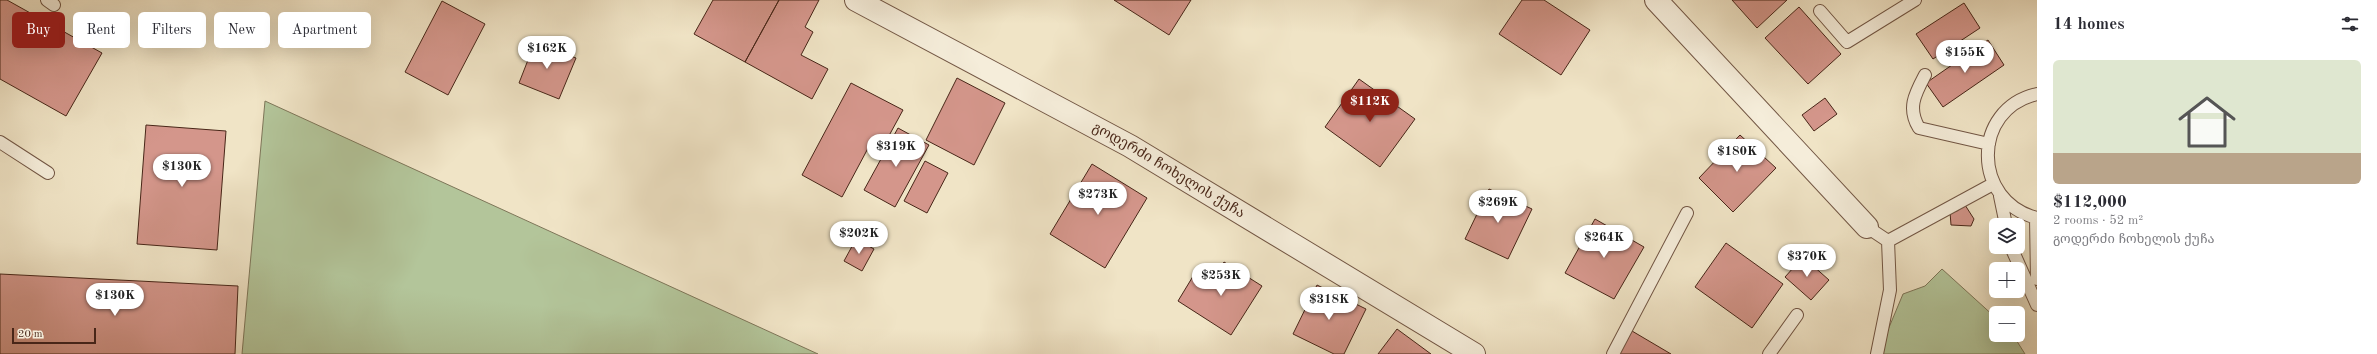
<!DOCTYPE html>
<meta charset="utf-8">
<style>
:root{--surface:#fff;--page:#f2f2f3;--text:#2b2b33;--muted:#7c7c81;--line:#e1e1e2;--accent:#8f2418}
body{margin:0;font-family:"Old Standard TT","Noto Serif Georgian",serif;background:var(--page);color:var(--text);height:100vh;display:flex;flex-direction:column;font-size:15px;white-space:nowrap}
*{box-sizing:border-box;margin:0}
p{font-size:13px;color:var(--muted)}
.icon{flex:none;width:22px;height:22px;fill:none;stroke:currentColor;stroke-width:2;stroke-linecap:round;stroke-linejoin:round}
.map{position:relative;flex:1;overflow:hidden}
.sheet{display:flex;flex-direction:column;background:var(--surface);width:340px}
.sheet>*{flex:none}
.guide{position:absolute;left:12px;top:12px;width:380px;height:36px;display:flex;gap:8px}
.fabs{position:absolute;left:1989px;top:218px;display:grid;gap:8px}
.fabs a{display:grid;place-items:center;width:36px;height:36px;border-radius:6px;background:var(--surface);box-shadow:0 4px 16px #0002;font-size:20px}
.scale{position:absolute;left:12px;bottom:10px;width:84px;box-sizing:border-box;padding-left:4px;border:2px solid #482618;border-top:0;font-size:11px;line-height:14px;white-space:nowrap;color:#482618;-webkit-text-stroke:3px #f5edda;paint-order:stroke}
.price{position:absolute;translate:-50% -34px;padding:0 9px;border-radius:14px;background:#fff;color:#222;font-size:13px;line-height:26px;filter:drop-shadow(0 1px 2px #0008)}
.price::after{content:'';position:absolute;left:50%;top:24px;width:12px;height:9px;margin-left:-6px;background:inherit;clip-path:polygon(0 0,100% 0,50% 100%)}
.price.active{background:var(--accent);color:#fff}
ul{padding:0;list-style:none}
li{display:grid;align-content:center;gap:8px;height:212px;padding:0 16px}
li+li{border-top:1px solid var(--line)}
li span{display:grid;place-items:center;height:124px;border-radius:6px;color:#555}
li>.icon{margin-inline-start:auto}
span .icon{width:72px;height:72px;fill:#fffc;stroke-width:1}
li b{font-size:17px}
h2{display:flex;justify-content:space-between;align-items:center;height:48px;padding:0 16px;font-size:17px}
.chip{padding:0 14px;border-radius:6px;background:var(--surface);box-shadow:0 4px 16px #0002;font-size:14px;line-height:36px}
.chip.active{background:var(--accent);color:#fff}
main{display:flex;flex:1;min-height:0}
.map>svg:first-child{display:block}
.green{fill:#b3c59a;stroke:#7e7659}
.building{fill:#d4968b;stroke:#482618}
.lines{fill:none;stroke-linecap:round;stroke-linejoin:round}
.lane-casing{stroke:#725644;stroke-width:14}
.street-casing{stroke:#725644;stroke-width:24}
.lane{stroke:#f5edda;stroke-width:12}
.street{stroke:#f5edda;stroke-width:22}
.labels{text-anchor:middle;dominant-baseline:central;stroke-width:3;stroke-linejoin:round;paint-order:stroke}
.street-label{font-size:14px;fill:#482618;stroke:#f5edda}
</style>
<main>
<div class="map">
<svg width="2037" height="354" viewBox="0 0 2037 354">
<rect width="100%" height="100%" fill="#f0e4c6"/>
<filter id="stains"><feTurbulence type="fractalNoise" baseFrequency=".005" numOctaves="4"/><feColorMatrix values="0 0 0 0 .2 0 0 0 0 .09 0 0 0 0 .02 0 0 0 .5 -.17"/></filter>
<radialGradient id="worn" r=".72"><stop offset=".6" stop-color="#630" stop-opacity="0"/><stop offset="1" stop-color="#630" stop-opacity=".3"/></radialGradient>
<!-- green -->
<path class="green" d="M265 101 818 354H242Z
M1942 269 1996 318V335H2013L2025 354H1882L1885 337 1903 294 1925 286Z"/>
<!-- building -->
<path class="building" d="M0 0H7L102 53 66 116 0 79Z
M713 0H779L745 62 694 34Z
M779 0H819L805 27 813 32 801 55 828 69 812 99 745 62Z
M1114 0H1191L1169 35Z
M1522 0H1544L1590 30 1561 75 1499 34Z
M1732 0H1787L1757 28Z
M442 1 485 24 448 95 405 72Z
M1964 3 1980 28 1933 59 1916 34Z
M1799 7 1841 54 1808 84 1765 38Z
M1988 40 2004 65 1943 107 1926 83Z
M535 42 576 58 559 99 519 83Z
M957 78 1005 103 974 165 926 140Z
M1359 79 1415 119 1380 167 1325 127Z
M851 83 903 110 885 143 874 137 842 197 802 175Z
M1825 98 1837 114 1814 131 1802 115Z
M146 125 226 131 217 250 137 244Z
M898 128 929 145 895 207 864 190Z
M1740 135 1776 168 1733 212 1699 178Z
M925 161 948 173 927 213 904 201Z
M1092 164 1147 198 1105 268 1050 234Z
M1489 189 1532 209 1508 259 1465 239Z
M1965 205 1974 219 1971 226 1951 225 1950 212 1957 211Z
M1595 219 1644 247 1614 299 1565 273Z
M856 239 874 249 862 271 844 261Z
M1726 243 1783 284 1752 328 1695 287Z
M1803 257 1829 280 1811 300 1785 277Z
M1224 262 1262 286 1231 335 1178 301 1195 273 1211 283Z
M0 274 238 286 235 354H0Z
M1317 285 1366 309 1344 354H1334L1293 334Z
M1397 329 1431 354H1378Z
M1632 331 1671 354H1619Z"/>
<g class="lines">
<!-- lane casing -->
<g class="lane-casing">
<path id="lane" d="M47 0 54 5
M1820 11 1847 42 1915 0
M1925 75C1915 94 1907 108 1919 128L1989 144
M2037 94C1971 109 1972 202 2037 218
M0 142 48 173
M2000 196 2006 225
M2036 218 2037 279
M1867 227 1888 241 1993 184
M2011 247 2037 305
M1613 354 1687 213
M1769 354 1797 315
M1877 354 1890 290 1888 241"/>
</g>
<!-- street casing -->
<g class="street-casing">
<g id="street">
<path id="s1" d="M856 0 1130 146 1474 354"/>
<path d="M1656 0 1867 227"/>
</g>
</g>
<!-- lane -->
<use href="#lane" class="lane"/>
<!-- street -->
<use href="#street" class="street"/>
</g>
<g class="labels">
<!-- street labels -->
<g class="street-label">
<text stroke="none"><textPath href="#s1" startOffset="356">გოდერძი ჩოხელის ქუჩა</textPath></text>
</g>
</g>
<rect width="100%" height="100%" filter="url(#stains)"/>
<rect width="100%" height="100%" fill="url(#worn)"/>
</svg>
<div class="fabs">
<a><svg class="icon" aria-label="layers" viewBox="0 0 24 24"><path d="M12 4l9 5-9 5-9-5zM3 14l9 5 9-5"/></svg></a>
<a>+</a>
<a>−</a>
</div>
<div class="scale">20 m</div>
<b class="price" style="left:547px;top:70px">$162K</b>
<b class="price" style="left:1965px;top:74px">$155K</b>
<b class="price active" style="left:1370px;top:123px">$112K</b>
<b class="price" style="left:896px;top:168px">$319K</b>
<b class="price" style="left:1737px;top:173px">$180K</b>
<b class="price" style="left:182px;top:188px">$130K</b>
<b class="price" style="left:1098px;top:216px">$273K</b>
<b class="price" style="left:1498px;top:224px">$269K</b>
<b class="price" style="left:859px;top:255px">$202K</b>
<b class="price" style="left:1604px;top:259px">$264K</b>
<b class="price" style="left:1807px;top:278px">$370K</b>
<b class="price" style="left:1221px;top:297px">$253K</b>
<b class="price" style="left:115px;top:317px">$130K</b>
<b class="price" style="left:1329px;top:321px">$318K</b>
<div class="guide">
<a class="chip active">Buy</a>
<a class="chip">Rent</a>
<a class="chip">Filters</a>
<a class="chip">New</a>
<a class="chip">Apartment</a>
</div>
</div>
<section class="sheet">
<h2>14 homes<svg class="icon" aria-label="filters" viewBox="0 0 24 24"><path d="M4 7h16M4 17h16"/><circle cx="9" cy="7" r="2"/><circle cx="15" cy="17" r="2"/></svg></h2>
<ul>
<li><span style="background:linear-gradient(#dfe7d0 75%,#b9a48a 0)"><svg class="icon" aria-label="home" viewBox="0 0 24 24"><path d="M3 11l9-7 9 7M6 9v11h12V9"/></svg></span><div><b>$112,000</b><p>2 rooms · 52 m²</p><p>გოდერძი ჩოხელის ქუჩა</p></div></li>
</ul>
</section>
</main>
